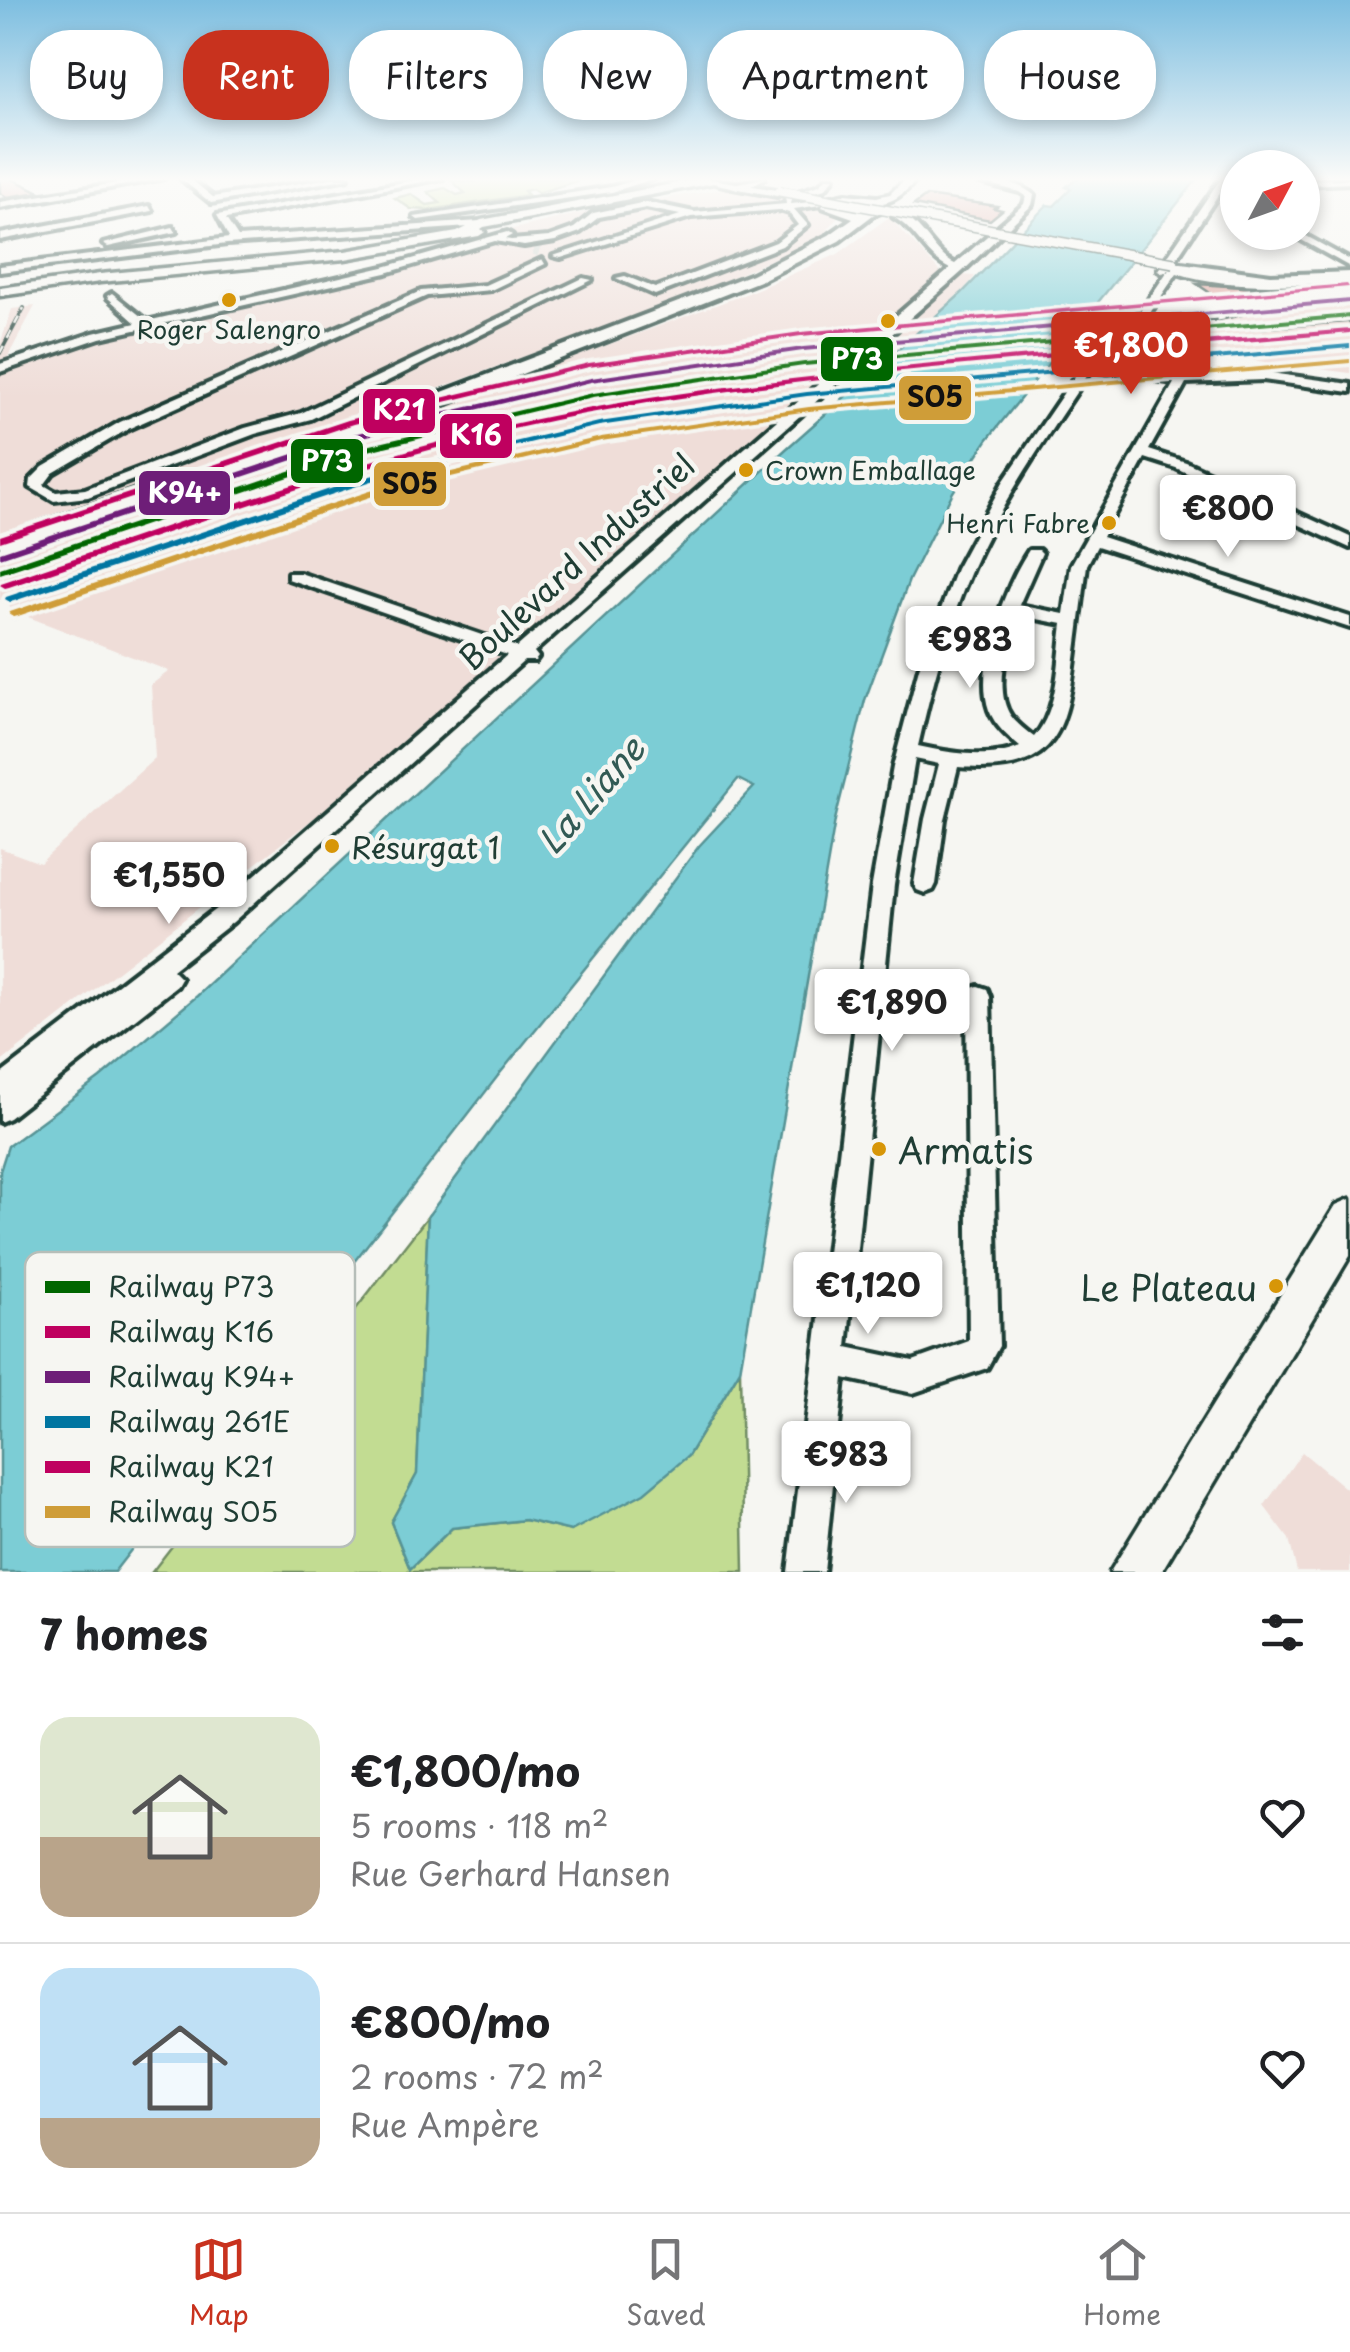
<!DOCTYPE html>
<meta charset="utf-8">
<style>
:root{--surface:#fff;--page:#f6f6f6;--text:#202124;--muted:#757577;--line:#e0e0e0;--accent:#c8321e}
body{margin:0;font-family:"Playpen Sans",sans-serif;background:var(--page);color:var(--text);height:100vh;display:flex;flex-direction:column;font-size:38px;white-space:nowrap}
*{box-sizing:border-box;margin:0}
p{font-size:32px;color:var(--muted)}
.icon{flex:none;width:55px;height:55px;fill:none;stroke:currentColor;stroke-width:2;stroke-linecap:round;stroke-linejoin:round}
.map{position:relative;height:1572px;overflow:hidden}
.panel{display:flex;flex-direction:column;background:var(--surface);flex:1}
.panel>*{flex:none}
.guide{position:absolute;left:30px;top:30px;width:1290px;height:90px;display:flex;gap:20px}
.needle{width:65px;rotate:49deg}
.buttons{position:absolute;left:1220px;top:150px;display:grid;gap:20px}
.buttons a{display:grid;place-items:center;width:100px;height:100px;border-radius:50%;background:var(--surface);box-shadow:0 5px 15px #0003;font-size:50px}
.price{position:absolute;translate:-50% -85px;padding:0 22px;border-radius:10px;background:#fff;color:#222;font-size:32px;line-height:65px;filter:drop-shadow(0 2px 5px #0008)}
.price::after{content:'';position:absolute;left:50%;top:60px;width:30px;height:22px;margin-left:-15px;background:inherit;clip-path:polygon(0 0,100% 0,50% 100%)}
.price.active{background:var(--accent);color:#fff}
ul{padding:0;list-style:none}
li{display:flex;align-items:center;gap:30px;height:250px;padding:0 40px}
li+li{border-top:2px solid var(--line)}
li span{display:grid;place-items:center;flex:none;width:280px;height:200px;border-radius:30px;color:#555}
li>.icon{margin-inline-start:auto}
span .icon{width:120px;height:120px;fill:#fffc;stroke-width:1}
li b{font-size:42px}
h2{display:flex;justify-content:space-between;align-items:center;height:120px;padding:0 40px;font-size:42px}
.chip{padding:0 35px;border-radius:40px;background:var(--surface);box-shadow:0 5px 15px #0003;font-size:35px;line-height:90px}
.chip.active{background:var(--accent);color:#fff}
.dock{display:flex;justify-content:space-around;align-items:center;height:140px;border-top:2px solid var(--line);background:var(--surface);font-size:28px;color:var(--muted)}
.dock a{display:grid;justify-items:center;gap:5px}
.dock .active{color:var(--accent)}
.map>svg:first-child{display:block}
.built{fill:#efddd8}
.green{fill:#c2dc92;stroke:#708c63;stroke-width:2.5}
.water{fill:#7ccdd5;stroke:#579395;stroke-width:2.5}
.pier{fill:#f6f6f2}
.building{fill:#dea49d;stroke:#1f3d34;stroke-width:2.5}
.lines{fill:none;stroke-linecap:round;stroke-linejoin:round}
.minor-tunnel{stroke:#cbd1cc;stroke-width:9;stroke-dasharray:9 5;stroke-linecap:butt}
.minor-casing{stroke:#1f3d34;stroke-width:8}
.major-casing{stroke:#1f3d34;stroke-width:7}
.highway-casing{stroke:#1f3d34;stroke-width:8}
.minor{fill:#f6f6f2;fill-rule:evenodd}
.major{fill:#f6f6f2;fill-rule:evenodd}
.highway{fill:#f6f6f2;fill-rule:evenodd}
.rail-casing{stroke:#1f3d34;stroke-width:4}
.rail{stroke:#f6f6f2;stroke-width:2.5;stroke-dasharray:8;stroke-linecap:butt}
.minor-bridge-casing{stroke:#1f3d34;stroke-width:12;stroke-linecap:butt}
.minor-bridge{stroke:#f6f6f2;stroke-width:9}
.rail-1-casing{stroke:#f6f6f2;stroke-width:8}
.rail-2-casing{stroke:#f6f6f2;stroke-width:8}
.rail-3-casing{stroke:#f6f6f2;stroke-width:8}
.rail-4-casing{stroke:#f6f6f2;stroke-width:8}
.rail-5-casing{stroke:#f6f6f2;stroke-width:8}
.rail-6-casing{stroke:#f6f6f2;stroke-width:8}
.rail-1{fill:#060;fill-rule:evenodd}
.rail-2{fill:#bf005f;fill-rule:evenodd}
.rail-3{fill:#6e1e78;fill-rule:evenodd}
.rail-4{fill:#0075a1;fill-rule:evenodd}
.rail-5{fill:#bf005f;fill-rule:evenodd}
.rail-6{fill:#cf9d38;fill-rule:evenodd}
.bus-dot{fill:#d79608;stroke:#f6f6f2;stroke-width:4}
.labels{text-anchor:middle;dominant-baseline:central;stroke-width:9;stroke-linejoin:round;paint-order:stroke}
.far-bus-label{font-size:25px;fill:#1f3d34;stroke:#f6f6f2}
.bus-label{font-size:30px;fill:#1f3d34;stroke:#f6f6f2;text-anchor:start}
.street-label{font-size:32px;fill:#1f3d34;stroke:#f6f6f2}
.water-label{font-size:35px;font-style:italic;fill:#325a54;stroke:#f6f6f2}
.near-bus-label{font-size:35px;fill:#1f3d34;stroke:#f6f6f2;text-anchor:start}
.key{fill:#f6f6f2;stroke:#b6beb9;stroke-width:2.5}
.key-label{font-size:28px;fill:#1f3d34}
.line-badge{stroke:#f6f6f2;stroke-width:4}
.badge-label{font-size:28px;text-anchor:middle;font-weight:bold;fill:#fff}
.pale-badge-label{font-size:28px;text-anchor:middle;font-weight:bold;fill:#111}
</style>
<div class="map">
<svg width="1350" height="1572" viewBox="0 0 1350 1572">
<rect width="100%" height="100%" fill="#f6f6f2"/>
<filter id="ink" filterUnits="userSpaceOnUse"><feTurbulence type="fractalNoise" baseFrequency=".01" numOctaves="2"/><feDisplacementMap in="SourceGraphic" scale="20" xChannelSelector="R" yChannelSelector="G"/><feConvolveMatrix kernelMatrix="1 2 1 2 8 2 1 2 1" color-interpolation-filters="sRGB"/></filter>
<g filter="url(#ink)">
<!-- built -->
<path class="built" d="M724 189 820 203 837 218 826 232 812 241 713 286 308 437 138 485 0 532V344L12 309 35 306 5 362 139 326 402 268 489 245 509 230 607 207Z
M889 217 942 274 975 276 962 293 894 352 837 357 821 373 820 380 391 758 0 1063V848L40 863 155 758 151 685 169 671 10 610 9 597 0 600V561L268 471 748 293 838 254Z
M1350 300V373L1119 343 1125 332 1204 313Z
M1302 1452 1350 1492V1572H1297L1289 1539 1264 1506Z"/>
<!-- green -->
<path class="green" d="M475 178H586L538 193 532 189 524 191 528 195 429 210 411 209 395 198 411 194 427 205 440 203 428 192 445 188 457 195 465 193 451 180 475 182Z
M428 1216 417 1474 391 1522 410 1569 452 1528 526 1520 571 1531 688 1456 740 1370 744 1572H152Z"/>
<!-- water -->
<path class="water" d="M1077 178H1198L987 440 953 492 909 580 865 700 835 820 740 1370 688 1456 644 1493 571 1531 525 1520 452 1528 410 1569 391 1522 417 1474 428 1216 699 846 754 787 738 779 497 1077 114 1572H0V1171L8 1146 100 1078 197 996 785 450 962 293 1047 205 1054 206 1071 189 1066 187Z"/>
<!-- pier -->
<path class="pier" d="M1076 336 1068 345 875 362 885 353Z"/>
<!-- building -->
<path class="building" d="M0 178H10L40 192 7 197 0 193Z
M926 196 997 206 994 208 1002 210 990 220 914 205Z
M1197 284 1259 288 1269 295 1219 299Z"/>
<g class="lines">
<!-- minor-tunnel -->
<path class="minor-tunnel" d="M534 250 539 252"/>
<!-- minor casing -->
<g class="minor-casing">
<path id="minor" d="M148 178H164L0 208V202Z
M180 178H189L213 197 331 178H348L211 203Z
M427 178H443L226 219 238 237 480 221 483 226 227 244 0 272V266L229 238 217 215Z
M644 178H656L612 192 418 220 414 217 611 187Z
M826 178H834L825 189 792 199 791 204 830 200 834 203 794 209 808 225 782 246 655 295 616 278 625 276 655 288 776 242 798 225 789 213 779 210 691 217 561 258 553 256 680 215 646 208 599 217 580 232 555 241 524 246 495 241 386 273 100 338 0 372V364L93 333 136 323 108 298 107 296 112 293 147 321 384 267 507 232 512 235 505 239 511 240 549 237 574 228 593 213 646 202 694 212 786 204 785 196 819 185Z
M965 178C985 177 1018 181 1034 195L1032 205 963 271 534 652 538 657 535 661H524L233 922 172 970 181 979 177 986 9 1118 0 1122V1075L217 908 507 655 288 579V573H300L517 647 950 269C925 257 917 230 893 217V213C921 216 930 252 955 264L1024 204 1026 196 1020 192Z
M1221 178H1229L1174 262 1271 275 1350 272V281C1295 285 1230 290 1177 273L1148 316 1124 328 1096 364 1166 376 1263 372 1350 384V392L1263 380 1186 383 1149 450 1186 462 1350 537V548L1176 468 1145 458 1102 537 1350 617V628L1097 546 1087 565C1083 596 1079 628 1075 659 1065 741 1050 774 958 767L945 819 936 884 933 890 925 893 917 890 914 884 925 819 939 764 915 759 894 885 847 1347 913 1361 969 1341 966 997 969 989 978 986 987 989 990 997 999 1346 987 1368 913 1393 844 1378 824 1572H788L872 885 893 767 919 668 956 569 1003 482 1084 363 1116 324 1140 312 1169 269 1163 273 1158 270ZM1091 370 1174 383 1071 565 1064 614 1019 605 1042 553 1039 550H1029C1005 586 974 667 989 710 995 726 1008 737 1020 747 989 760 950 753 918 746 932 686 947 626 972 569 1003 498 1049 434 1091 370ZM1016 615 1063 624C1058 660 1059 709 1034 737 1026 731 1017 724 1011 716 993 691 1008 642 1016 615Z
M1350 179V183L1302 185V180Z
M736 183 777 190 781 193 777 196 733 188Z
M149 206 152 211 0 240V234Z
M173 227 176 232 108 247 103 244Z
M1287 232H1299L1350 260V267Z
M542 259 545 264 491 290 427 296 130 428 53 473 44 485 56 492 85 489 245 428 301 413 583 278 592 280 311 419 255 434 88 497 54 501 30 487 31 479 43 467 120 422 421 291 485 285Z"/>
</g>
<!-- major casing -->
<g class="major-casing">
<path id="major" d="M704 178 737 183 765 178 744 190 713 183 484 227 481 229 485 232 479 236 345 259 100 282 0 296V288L100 274 345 251 457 232 481 220Z
M906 178H918C903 196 886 210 863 200L890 194Z
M1350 1199V1256L1161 1572H1110L1336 1205Z"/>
</g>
<!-- highway casing -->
<g class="highway-casing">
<path id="highway" d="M846 194 877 197 889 209 873 215 839 241 762 280 422 413 324 449 157 498 0 552V537L141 488 310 441 408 405 752 274 829 235 853 218 822 207 827 198ZM846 202 872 207 856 211 837 205Z"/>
</g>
<!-- minor -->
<use href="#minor" class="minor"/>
<!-- major -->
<use href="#major" class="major"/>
<!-- highway -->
<use href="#highway" class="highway"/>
<!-- rail casing -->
<g class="rail-casing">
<path id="rail" d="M1201 323 1257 311 1350 302
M1133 337 1350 321
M0 353 24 308"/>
</g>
<!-- rail -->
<use href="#rail" class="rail"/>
<!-- minor-bridge casing -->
<g class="minor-bridge-casing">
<path id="minor-bridge" d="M780 191 1174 263"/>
</g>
<!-- minor-bridge -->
<use href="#minor-bridge" class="minor-bridge"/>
<!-- rail-1 casing -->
<g class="rail-1-casing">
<path id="rail-1" d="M1350 314V318L804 366 593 397 364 452 0 574V568L358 448 593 393 804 362Z"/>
</g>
<!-- rail-2 casing -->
<g class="rail-2-casing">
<path id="rail-2" d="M1350 329V333C1179 348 1007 359 837 378 731 390 625 404 522 427 347 466 178 530 9 587L5 588 0 585 1 583C173 525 345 461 522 422 626 399 732 385 837 374 1007 355 1179 343 1350 329Z"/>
</g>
<!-- rail-3 casing -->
<g class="rail-3-casing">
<path id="rail-3" d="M1350 299 1349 303 803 351 591 382 359 438 0 558V552L353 434 591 378 803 347Z"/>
</g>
<!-- rail-4 casing -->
<g class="rail-4-casing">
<path id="rail-4" d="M1350 344V348L807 396 599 426 372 481 14 601 10 602 5 599 6 597 366 477 599 422 807 392Z"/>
</g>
<!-- rail-5 casing -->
<g class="rail-5-casing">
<path id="rail-5" d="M1347 284 1349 287 801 336 589 367 354 424 0 542V536L348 420 589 363 801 332Z"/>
</g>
<!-- rail-6 casing -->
<g class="rail-6-casing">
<path id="rail-6" d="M1350 359V363L809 411 601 441 376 495 18 616 14 617 9 614 10 612 370 491 601 437 809 407Z"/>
</g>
<!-- rail-1 -->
<use href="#rail-1" class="rail-1"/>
<!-- rail-2 -->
<use href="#rail-2" class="rail-2"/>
<!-- rail-3 -->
<use href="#rail-3" class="rail-3"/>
<!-- rail-4 -->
<use href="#rail-4" class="rail-4"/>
<!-- rail-5 -->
<use href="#rail-5" class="rail-5"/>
<!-- rail-6 -->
<use href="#rail-6" class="rail-6"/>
</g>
</g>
<!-- sky -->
<linearGradient id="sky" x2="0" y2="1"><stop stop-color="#7dbee0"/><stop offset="0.45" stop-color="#fbfbf9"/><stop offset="1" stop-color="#fbfbf9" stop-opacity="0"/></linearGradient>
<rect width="1350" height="398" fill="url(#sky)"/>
<!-- markers -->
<g class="bus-dot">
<circle cx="229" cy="300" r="9"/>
<circle cx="888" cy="321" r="9"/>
<circle cx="746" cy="470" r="9"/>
<circle cx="1109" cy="523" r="9"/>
<circle cx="332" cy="846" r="9"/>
<circle cx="879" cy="1149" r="9"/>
<circle cx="1276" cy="1286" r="9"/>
</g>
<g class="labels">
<!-- far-bus labels -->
<g class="far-bus-label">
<text x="229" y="329">Roger Salengro</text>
<text x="765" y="470" text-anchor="start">Crown Emballage</text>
<text x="1090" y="523" text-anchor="end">Henri Fabre</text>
</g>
<!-- bus labels -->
<g class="bus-label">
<text x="351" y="846">Résurgat 1</text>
</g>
<!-- street labels -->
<g class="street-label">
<text transform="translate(576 561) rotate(-42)">Boulevard Industriel</text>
</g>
<!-- water labels -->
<g class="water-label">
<text transform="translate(590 794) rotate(-49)">La Liane</text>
</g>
<!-- near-bus labels -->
<g class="near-bus-label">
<text x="898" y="1149">Armatis</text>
<text x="1257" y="1286" text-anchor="end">Le Plateau</text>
</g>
</g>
<!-- legend -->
<rect x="25" y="1252" width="330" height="295" rx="15" class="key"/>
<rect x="45" y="1281" width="45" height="12" fill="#060"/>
<rect x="45" y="1326" width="45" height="12" fill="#bf005f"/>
<rect x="45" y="1371" width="45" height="12" fill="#6e1e78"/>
<rect x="45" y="1416" width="45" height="12" fill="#0075a1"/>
<rect x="45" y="1461" width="45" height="12" fill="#bf005f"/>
<rect x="45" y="1506" width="45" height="12" fill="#cf9d38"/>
<g class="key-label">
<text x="108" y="1297">Railway P73</text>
<text x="108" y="1342">Railway K16</text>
<text x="108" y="1387">Railway K94+</text>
<text x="108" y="1432">Railway 261E</text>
<text x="108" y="1477">Railway K21</text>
<text x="108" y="1522">Railway S05</text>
</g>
<g class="line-badge">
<rect x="819" y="335" width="76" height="48" rx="10" fill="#060"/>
<rect x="897" y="374" width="76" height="48" rx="10" fill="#cf9d38"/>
<rect x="361" y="387" width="76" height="48" rx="10" fill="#bf005f"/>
<rect x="438" y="412" width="76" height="48" rx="10" fill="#bf005f"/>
<rect x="289" y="437" width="76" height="48" rx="10" fill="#060"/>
<rect x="372" y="460" width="76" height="48" rx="10" fill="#cf9d38"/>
<rect x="137" y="469" width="95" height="48" rx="10" fill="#6e1e78"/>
</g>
<g class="badge-label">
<text x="857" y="369">P73</text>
<text x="399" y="420">K21</text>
<text x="476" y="445">K16</text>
<text x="327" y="471">P73</text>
<text x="185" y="503">K94+</text>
</g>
<g class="pale-badge-label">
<text x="935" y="407">S05</text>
<text x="410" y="494">S05</text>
</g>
</svg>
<div class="buttons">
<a><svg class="needle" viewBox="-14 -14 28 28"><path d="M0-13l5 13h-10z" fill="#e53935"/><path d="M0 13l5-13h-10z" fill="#757577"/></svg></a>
</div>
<b class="price active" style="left:1131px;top:397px">€1,800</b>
<b class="price" style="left:1228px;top:560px">€800</b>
<b class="price" style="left:970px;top:691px">€983</b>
<b class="price" style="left:169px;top:927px">€1,550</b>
<b class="price" style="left:892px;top:1054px">€1,890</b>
<b class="price" style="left:868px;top:1337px">€1,120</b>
<b class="price" style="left:846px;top:1506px">€983</b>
<div class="guide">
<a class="chip">Buy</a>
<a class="chip active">Rent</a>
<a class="chip">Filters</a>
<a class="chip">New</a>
<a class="chip">Apartment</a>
<a class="chip">House</a>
</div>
</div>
<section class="panel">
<h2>7 homes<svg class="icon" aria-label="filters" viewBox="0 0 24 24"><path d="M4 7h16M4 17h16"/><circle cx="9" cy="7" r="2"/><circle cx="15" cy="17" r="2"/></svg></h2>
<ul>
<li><span style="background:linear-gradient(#dfe7d0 60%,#b9a48a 0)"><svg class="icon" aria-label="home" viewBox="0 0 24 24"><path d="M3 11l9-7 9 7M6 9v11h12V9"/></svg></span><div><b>€1,800/mo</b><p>5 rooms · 118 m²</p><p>Rue Gerhard Hansen</p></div><svg class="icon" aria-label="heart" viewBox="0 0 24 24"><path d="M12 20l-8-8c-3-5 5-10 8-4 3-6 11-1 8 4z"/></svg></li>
<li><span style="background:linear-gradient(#bfe0f5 75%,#b9a48a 0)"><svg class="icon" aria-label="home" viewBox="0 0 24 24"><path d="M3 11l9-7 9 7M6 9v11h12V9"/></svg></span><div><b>€800/mo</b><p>2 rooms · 72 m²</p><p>Rue Ampère</p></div><svg class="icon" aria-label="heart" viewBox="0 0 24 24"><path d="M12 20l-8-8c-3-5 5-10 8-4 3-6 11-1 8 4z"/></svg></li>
</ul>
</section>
<nav class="dock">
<a class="active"><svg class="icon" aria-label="map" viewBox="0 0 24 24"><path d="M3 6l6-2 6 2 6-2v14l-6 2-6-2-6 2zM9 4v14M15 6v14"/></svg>Map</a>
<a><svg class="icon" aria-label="saved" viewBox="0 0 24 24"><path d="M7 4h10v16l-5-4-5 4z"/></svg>Saved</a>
<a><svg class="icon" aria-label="home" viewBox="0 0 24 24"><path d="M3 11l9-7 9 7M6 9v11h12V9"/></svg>Home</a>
</nav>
